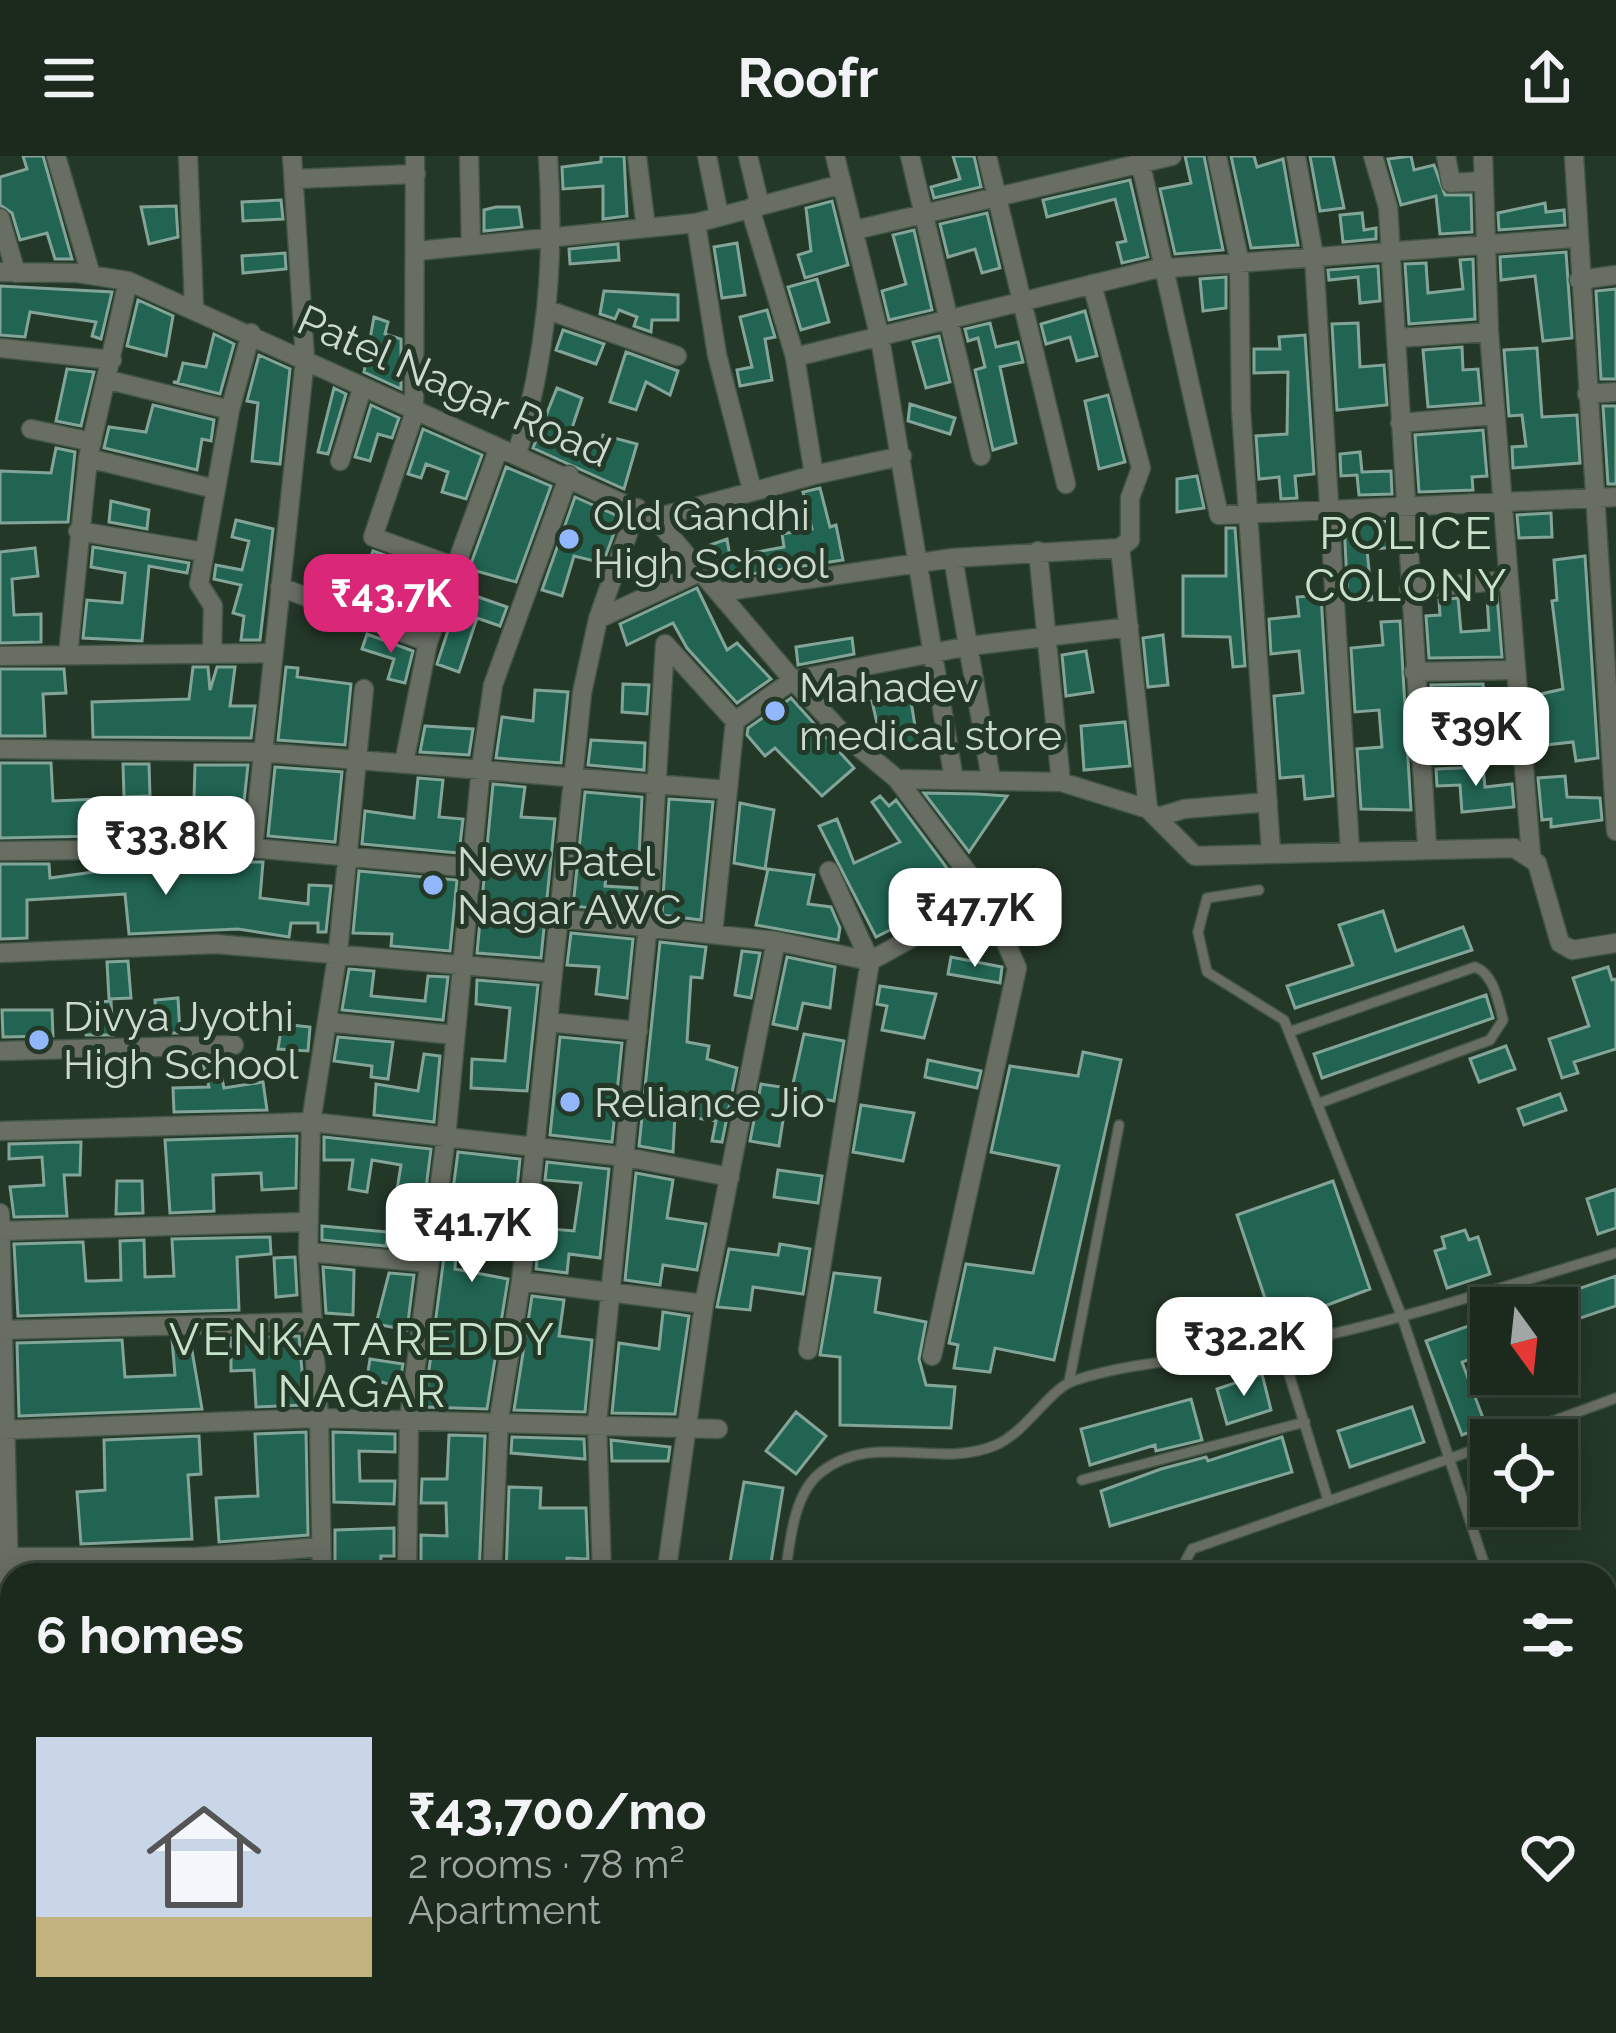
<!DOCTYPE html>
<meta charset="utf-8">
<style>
:root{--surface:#1b2a1d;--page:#28362a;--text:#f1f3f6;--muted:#a0a7a4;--line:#39463b;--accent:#db2777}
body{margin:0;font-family:Raleway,sans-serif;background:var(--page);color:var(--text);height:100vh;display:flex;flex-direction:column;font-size:45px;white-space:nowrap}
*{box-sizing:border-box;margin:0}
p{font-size:39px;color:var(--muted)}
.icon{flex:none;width:66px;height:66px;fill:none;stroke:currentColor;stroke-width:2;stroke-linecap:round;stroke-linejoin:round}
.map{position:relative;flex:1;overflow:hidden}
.sheet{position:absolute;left:0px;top:1407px;width:1617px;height:471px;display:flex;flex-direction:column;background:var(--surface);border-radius:36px 36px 0 0;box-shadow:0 6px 30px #0003,0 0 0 3px var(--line)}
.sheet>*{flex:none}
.needle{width:78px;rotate:165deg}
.fabs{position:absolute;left:1470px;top:1131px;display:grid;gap:24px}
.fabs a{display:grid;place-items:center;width:108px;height:108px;border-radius:0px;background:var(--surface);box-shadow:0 6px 30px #0003,0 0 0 3px var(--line);font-size:60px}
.price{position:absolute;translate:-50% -102px;padding:0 27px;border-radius:24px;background:#fff;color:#222;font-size:39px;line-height:78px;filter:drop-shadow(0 3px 6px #0008)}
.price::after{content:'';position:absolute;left:50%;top:72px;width:36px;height:27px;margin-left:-18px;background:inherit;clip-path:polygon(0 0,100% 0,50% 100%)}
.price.current{background:var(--accent);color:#fff}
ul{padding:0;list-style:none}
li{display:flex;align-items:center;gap:36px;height:300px;padding:0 36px}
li+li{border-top:3px solid var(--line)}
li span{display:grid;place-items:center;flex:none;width:336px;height:240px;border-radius:0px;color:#555}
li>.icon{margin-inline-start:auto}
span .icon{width:144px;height:144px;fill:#fffc;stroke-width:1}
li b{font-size:51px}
h2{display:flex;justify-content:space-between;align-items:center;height:144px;padding:0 36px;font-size:51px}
header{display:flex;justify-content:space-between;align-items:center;height:156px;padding:0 36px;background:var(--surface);font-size:54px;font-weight:700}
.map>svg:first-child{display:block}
.building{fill:#216451;stroke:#83a498;stroke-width:3}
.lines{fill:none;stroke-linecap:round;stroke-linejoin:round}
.lane-casing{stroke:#425545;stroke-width:12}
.street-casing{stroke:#425545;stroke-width:21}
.lane{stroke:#696e63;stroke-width:9}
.street{stroke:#696e63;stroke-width:18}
.poi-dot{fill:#92b7fd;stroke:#243827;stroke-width:4.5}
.labels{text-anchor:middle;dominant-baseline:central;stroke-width:10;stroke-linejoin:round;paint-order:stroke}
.street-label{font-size:42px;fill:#cddacf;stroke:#243827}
.poi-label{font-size:42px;fill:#cddacf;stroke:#243827;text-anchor:start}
.neighbourhood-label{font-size:45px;letter-spacing:3px;fill:#c9e2cb;stroke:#243827}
</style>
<header><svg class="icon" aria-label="menu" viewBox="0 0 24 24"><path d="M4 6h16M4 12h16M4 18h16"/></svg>Roofr<svg class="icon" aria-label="share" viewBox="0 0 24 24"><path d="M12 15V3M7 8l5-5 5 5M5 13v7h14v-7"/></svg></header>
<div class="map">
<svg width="1616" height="1877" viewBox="0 0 1616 1877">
<rect width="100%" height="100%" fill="#243827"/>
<!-- building -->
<path class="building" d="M23 0H43L72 103H55L47 77 20 84 12 57 0 49V21L27 13Z
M601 0H624L627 60 603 63V30L563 33 562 11 601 6Z
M953 0H974L981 31 934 42 931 31 960 23Z
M1185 0H1204L1223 94 1175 98 1160 33 1191 27Z
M1231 0H1254L1257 11 1283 3 1298 89 1251 92Z
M1310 0H1333L1344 52 1320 55Z
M1411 0 1414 14 1434 9 1445 39H1471L1472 76 1440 78 1436 40 1401 49 1388 3Z
M1130 24 1148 101 1122 107 1117 87 1126 85 1115 43 1047 61 1043 44Z
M281 44 283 63 243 65 242 46Z
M832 45 848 109 805 122 798 99 811 95 806 52Z
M1545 47 1546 56 1564 54 1565 69 1499 74 1498 57Z
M176 50 178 81 149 88 141 51Z
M496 51H519L522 71 484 75V54Z
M987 57 1000 112 982 117 975 93 948 101 940 68Z
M1362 57 1364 74 1376 72V83L1343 86 1340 59Z
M914 74 932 154 889 164 882 135 906 128 893 79Z
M737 87 745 139 722 142 714 91Z
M618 88 619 104 570 108 569 93Z
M1566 96 1572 182 1543 185 1535 120 1501 124 1500 101Z
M285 97 286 113 243 117 242 100Z
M1473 103 1475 163 1409 168 1405 108 1426 107 1428 137 1463 133 1460 104Z
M1378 110 1380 145 1360 147 1358 121 1329 124 1328 114Z
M1226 121V152L1203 155 1200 123Z
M817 123 829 166 801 174 788 131Z
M0 130 112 136 101 183 92 180 96 166 30 156 25 181 0 179Z
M1616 133V223H1601L1596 135Z
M604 135 678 139V164H652L651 176 634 170 637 161 619 154 615 163 600 158Z
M138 144 173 160 166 200 127 190Z
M767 154 775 181 765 183 772 224 740 230 737 214 752 211 740 161Z
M1085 155 1097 200 1077 205 1070 181 1046 188 1041 168Z
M374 161 388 166 385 178 401 183V233L364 216Z
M990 167 996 191 1018 186 1023 206 1000 211 1016 287 993 294 975 214 985 211 978 182 968 185 965 173Z
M1358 167 1360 211 1384 209 1387 249 1337 254 1332 168Z
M563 174 604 188 596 208 556 194Z
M214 178 234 188 220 238 173 226H178L183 207 206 211Z
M1305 179 1314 318 1295 320 1297 342 1281 343 1279 321 1259 323 1256 280 1287 278 1288 216 1254 217V193H1280L1279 181Z
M939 180 950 226 926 232 913 186Z
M1462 191 1463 214 1478 213 1481 247 1428 251 1423 194Z
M1537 192 1542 261 1577 259 1580 307 1513 312 1512 291 1526 290 1522 259 1509 260 1504 194Z
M626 196 678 215 670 239 646 226 636 254 610 246Z
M259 199 290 213 280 308 252 305 258 247 247 245Z
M67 213 94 216 81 270 56 265Z
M334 232 346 238 328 298 318 296Z
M557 232 582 242 570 278 601 289 603 279 637 288 624 333 533 292Z
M1108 239 1125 306 1099 313 1085 245Z
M910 248 955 262 950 278 908 265Z
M153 249 214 264 211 285 202 283 197 314 104 292 109 271 146 276Z
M371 249 399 262 392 282 378 278 370 305 355 301Z
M1603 250H1616V328H1608Z
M423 273 482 299 466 343 442 336 448 316 426 308 421 322 408 318Z
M1483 274 1487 320 1472 321 1473 334 1419 336 1415 279Z
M56 292 75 296 68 366 0 367V315L51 317Z
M1360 296 1362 316 1391 315 1392 338 1359 339 1357 319 1341 320 1340 298Z
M506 311 551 330 516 426 469 413Z
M1197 320 1204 352 1177 356V323Z
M820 332 830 371 836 369 843 404 724 422 699 393 727 383 730 401 784 391 782 378 812 373 803 336Z
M575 341 620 361 603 407 574 400 562 440 542 434Z
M111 345 149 354 147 373 109 366Z
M1551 357 1552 381 1519 382 1517 359Z
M236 364 273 373 260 484H241L244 460 233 457 241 429 214 423 216 409 242 414 249 385 232 381Z
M1394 365 1395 391 1367 394 1372 444 1348 446 1344 367Z
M1226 372H1235L1245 510 1233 511 1230 481 1183 480V420H1226Z
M93 391 189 407 187 417 149 410 142 485 83 482 87 444 122 447 125 417 91 411Z
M35 392 38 420 12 423 14 459 41 458V486L0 487V396Z
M373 395 393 402 372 451 356 445Z
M1585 400 1598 602 1576 605 1573 586 1536 590 1532 540 1563 533 1552 445 1557 444 1554 404Z
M697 432 727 494 737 487 771 523 737 547 687 492 673 467 627 489 620 468Z
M461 435 507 451 500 470 477 462 459 516 437 508Z
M1321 439 1333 640 1305 643 1303 620 1280 622 1274 540 1303 537 1299 495 1271 498 1269 463 1299 460 1297 441Z
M1497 439 1502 501 1429 502 1426 460 1440 459 1439 444 1458 442 1461 476 1489 474 1487 440Z
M1400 465 1411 654 1361 653 1357 593 1382 591 1379 554 1355 556 1351 492 1383 489 1381 466Z
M367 478 413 495 405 527 388 523 394 503 362 493Z
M1163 479 1168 529 1148 531 1143 482Z
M852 482 854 498 798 509 796 491Z
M1086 495 1093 536 1066 540 1062 499Z
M193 511H208L210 534 217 511H235L230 550H255L251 582 93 581 92 546 189 543Z
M286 511 298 512 297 521 351 528 345 589 278 584Z
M0 513H64L66 537 43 538 45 580H0Z
M623 528 649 529 647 558 622 556Z
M1483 528 1486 560 1466 562 1468 585 1434 586 1431 529Z
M535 534 568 536 561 607 496 602 502 561 533 565Z
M910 539 918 589 883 594 872 545Z
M791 542 854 612 822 640 775 592 765 600 747 579 748 572Z
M1125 566 1130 610 1084 614 1081 570Z
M425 570 473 573 469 599 420 596Z
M591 584 645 587 644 614 588 609Z
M0 607H51L53 645 98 643 99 680 0 682Z
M123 608H149L150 640 124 641Z
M195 609H248L242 664 195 658 196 679 137 680V645L194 644Z
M275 611 342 616 335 686 268 680Z
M1483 611 1485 631 1512 628 1514 651 1462 656 1460 629 1437 630 1436 613Z
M1565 620 1567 641 1600 642 1602 664 1551 671V663L1542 664 1538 622Z
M418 622 443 624 439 661 463 663 459 697 362 688 365 655 414 662Z
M493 628 525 631 521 661 555 663 541 802 477 797Z
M585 636 642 641 639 701 608 699 605 730 637 732 635 757 573 750Z
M924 637 977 638 1007 640 969 696Z
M880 640 889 650 896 644 965 736 876 781 819 670 837 663 854 707 900 686 872 646Z
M669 643 713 646 701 764 662 759Z
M740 647 774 654 765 713 734 707Z
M252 706H263L260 742 308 748 309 729 331 730 326 776H318V767H291L289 781 238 773 129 778 125 738 27 744V782L0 783V708H49L50 722 158 707Z
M768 713 814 719 808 748 831 751 840 772 838 784 756 769Z
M359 715 457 724 450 795 391 790 392 778 353 777Z
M1383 755 1396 795 1463 771 1472 794 1295 852 1287 830 1353 809 1339 769Z
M571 777 633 783 627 842 596 838 599 811 567 809Z
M660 786 706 791 702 822 691 821 687 886 709 890 707 903 737 912 722 986 712 985 716 965 675 959 673 996 639 990Z
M742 795 760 797 751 842 735 839Z
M787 801 835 811 830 852 803 847 797 873 773 868Z
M951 801 1002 811 1000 827 948 818Z
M128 805 131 842 109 843 107 806Z
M1608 811 1612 824 1616 823V893L1574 906 1578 917 1562 922 1549 883 1589 870 1573 822Z
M349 813 374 815 371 840 425 845 428 820 448 821 443 864 342 854Z
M477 824 538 829 527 935 471 932 472 903 505 905 510 852 476 848Z
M880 830 936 838 924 882 882 874 887 850 877 848Z
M1486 839 1493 862 1322 922 1314 898Z
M178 842 180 877H157L155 844Z
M111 845 113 879H86L84 847Z
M2 854H52L53 880 3 881Z
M282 868 310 871 308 895 278 893Z
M804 878 844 885 834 945 791 937Z
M338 881 393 886 388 923 371 921 372 910 334 905Z
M560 881 622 887 612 986 550 979Z
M1506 890 1515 913 1479 926 1470 903Z
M1083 896 1121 904 1054 1204 995 1192 990 1216 954 1212 958 1189 949 1187 966 1108 1033 1117 1059 1010 991 996 1010 910 1078 920Z
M424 898 440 900 434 966 374 959 376 928 418 935Z
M202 903H218L224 932 263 926 267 954 174 956 173 932 209 931Z
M928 904 981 915 977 932 925 921Z
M761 928 788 932 779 990 750 985Z
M1560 938 1566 954 1524 969 1518 953Z
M861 949 914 957 903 1005 853 996Z
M297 980 296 1032 262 1034 261 1017 213 1019 214 1055 170 1057 165 984Z
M324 981 431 993 423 1056 394 1052 401 1009 372 1004 367 1036 349 1033 353 1004H324Z
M81 986 80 1019H64L67 1060 14 1061 10 1031 44 1029 42 1001 9 1003V988Z
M458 996 520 1003 511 1091 457 1082 455 1113 508 1123 487 1253 424 1251Z
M547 1006 609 1013 600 1102 569 1098 567 1117 536 1113 540 1072 574 1075 581 1027 545 1024Z
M778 1014 822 1020 818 1047 774 1041Z
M636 1017 673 1024 667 1062 706 1068 697 1114 663 1109 660 1129 625 1124Z
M117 1025H142L143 1057 116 1058Z
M1333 1025 1370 1133 1274 1169 1237 1059Z
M1616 1033V1072L1598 1078 1587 1043Z
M322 1070 388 1076 386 1090 322 1084Z
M1465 1074 1469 1084 1478 1081 1490 1118 1447 1132 1435 1095 1445 1092 1442 1081Z
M270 1081 271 1098 237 1101 239 1154 18 1160 14 1088 83 1086 86 1125H94L121 1124 120 1085 144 1084 145 1121 174 1120 172 1083Z
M780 1088 810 1093 803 1138 753 1131 750 1154 717 1151 729 1093 778 1099Z
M295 1101 297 1139 276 1141 274 1102Z
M323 1111 354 1114 353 1159 326 1157Z
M389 1117 414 1119 407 1174 376 1168Z
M834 1117 880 1122 875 1156 926 1166 919 1203 926 1229 955 1231 951 1272 840 1269V1201L820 1199Z
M1616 1120V1150L1557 1170V1140Z
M532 1140 564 1144 559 1180 592 1184 585 1256 514 1254Z
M663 1156 689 1160 675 1258 612 1257 619 1187 659 1193Z
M1491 1162V1195L1462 1206 1486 1270 1462 1279 1426 1185Z
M299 1180 305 1249 256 1251 254 1214 231 1215V1182Z
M172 1183H190L202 1253 19 1260 17 1187 122 1184 125 1221 175 1219Z
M370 1203 403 1208 399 1231 367 1222Z
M1262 1218 1271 1254 1227 1268 1217 1233Z
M1191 1243 1202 1284 1156 1295 1155 1289 1090 1309 1081 1273Z
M1412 1251 1424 1286 1350 1311 1338 1275Z
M796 1256 826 1280 796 1318 766 1295Z
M306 1276 308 1379 219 1386 216 1342 258 1340 255 1278Z
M333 1276 395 1278V1296L359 1295 360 1325H395L394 1348 334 1346Z
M449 1279 485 1280 479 1419 421 1412V1379L447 1380 446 1347H421L422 1323H447Z
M199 1280 201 1318 188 1319 192 1383 81 1388 77 1336 105 1334 104 1284Z
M512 1281 584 1283 585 1303 511 1297Z
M1282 1281 1292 1316 1110 1370 1101 1335 1161 1313 1206 1301 1208 1305Z
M611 1284 670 1291 668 1305H612Z
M744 1326 783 1332 770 1413 760 1411 758 1419H735L737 1407 730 1406Z
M509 1331 541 1332 540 1352H586L588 1403 567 1402V1419H506Z
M394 1372V1400H381L380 1419H335V1374Z
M308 1406V1419H222L221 1412Z"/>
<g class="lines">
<!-- lane casing -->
<g class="lane-casing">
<path id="lane" d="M1259 734 1207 742 1198 776 1207 816 1284 864 1402 1161 1488 1419
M1289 876 1475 811C1494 818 1498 845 1503 864L1490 884 1317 948
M1280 1189 1328 1344
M1069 1226 1119 969
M1501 1284 1616 1242
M1082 1324 1305 1266
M785 1419C790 1387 793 1339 820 1317 873 1274 937 1314 996 1289 1026 1276 1050 1233 1073 1225 1138 1203 1213 1203 1280 1189 1394 1167 1505 1130 1616 1097
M1178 1419 1192 1393 1491 1288
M1605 1645 1616 1642
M1605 1757 1616 1790
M1159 1866 1161 1877"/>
</g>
<!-- street casing -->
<g class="street-casing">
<path id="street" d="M56 0 91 119
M188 0 194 151
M415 0 414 258 373 381 456 411
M469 0 471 89
M637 0 646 72
M707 0 719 59
M748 0 760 50
M835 0 880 182 954 624
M910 0 981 300
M987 0 1066 328
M1139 0 1219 359 1616 341
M1217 0 1239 103 1241 254 1271 696
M1296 0 1314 100 1350 695
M1373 0 1388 51 1427 691
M1446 0 1451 27 1483 25
M1483 0 1489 176 1531 699
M1574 0 1616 675
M294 23 416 18
M750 52 795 201 1155 113 1575 82
M0 62 16 117
M696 67 717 199 752 334
M855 74 1172 0
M417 95 696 67 842 28
M0 116 77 117 128 125 655 362 793 524 843 578 897 623 1061 626 1148 653 1195 700 1514 692 1537 707 1560 787 1572 794 1616 787
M1579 124 1616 119
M548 154 677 200
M1397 182 1489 176
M0 192 112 204
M795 201 814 319 902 300
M109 224 230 254
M1587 238 1616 236
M1400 267 1495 259
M31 273 92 286
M517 298C547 199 555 103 548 0
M88 302 215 333
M340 305 362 232
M655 362 814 319
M78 375 204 396
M1120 392 1148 653
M1038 395 1061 626
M953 402 991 623
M280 431 428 486
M1409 433 1509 424
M721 436 953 402 1120 392 1130 384V342L1141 312 1092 128
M598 463 702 415
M212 497 213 450 199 428 230 254 251 177
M68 499 88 302 128 125
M0 500 270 497
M1414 516 1516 514
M0 593 259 596 728 634
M1419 600 1523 596
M404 607 428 486 498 294
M897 623 986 741 1017 812 932 1200
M1158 661 1184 653 1268 646
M253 692 305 203 292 0
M0 695 253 692 473 712
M558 762 776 785 870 805 986 741
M713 777 735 565 793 524 969 490 1129 471
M0 797 216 788 553 817
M327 866 454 879
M548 866 638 875
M0 895 234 889
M0 975 311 966 626 1001 730 1021
M0 1057 12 1543
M0 1075 307 1066
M308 1096 429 1107
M521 1125 704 1148
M0 1174 313 1166
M808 1194 870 805 829 715
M0 1274 319 1262 718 1273
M0 1401H196L321 1391
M322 1419 319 1262 308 1096 311 966 338 795 364 533
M407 1419 409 1262 446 981 481 611 493 529 569 319
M492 1419 499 1263 521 1125 582 537 598 463 637 352
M602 1419 597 1267 648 768 665 488 735 565
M666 1419 704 1148 776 785
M0 1701 12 1700
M0 1784 12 1783
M31 1866 32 1877
M337 1866V1877
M419 1866 420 1877
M821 1866 824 1877
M476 1877 505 1866
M660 1877 697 1866
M927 1877 965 1866"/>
</g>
<!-- lane -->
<use href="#lane" class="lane"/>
<!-- street -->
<use href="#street" class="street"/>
</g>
<!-- markers -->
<g class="poi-dot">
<circle cx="569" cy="383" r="12"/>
<circle cx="775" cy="555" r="12"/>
<circle cx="433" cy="729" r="12"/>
<circle cx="39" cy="884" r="12"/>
<circle cx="570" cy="946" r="12"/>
</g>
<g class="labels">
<!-- street labels -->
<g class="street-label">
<text transform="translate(454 230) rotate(24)">Patel Nagar Road</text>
</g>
<!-- poi labels -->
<g class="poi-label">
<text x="593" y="359">Old Gandhi<tspan x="593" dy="48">High School</tspan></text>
<text x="799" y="531">Mahadev<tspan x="799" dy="48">medical store</tspan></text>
<text x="457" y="705">New Patel<tspan x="457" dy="48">Nagar AWC</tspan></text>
<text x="63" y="860">Divya Jyothi<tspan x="63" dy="48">High School</tspan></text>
<text x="594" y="946">Reliance Jio</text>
</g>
<!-- neighbourhood labels -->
<g class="neighbourhood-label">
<text x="1407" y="377">POLICE<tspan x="1407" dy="52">COLONY</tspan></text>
<text x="363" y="1183">VENKATAREDDY<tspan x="363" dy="52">NAGAR</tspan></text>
</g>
</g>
</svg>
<div class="fabs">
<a><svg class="needle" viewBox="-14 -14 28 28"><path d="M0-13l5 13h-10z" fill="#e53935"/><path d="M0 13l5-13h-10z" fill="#a0a7a4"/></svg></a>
<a><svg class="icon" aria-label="locate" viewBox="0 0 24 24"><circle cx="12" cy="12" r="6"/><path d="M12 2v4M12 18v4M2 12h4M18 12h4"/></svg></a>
</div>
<b class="price current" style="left:391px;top:500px">₹43.7K</b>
<b class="price" style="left:1476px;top:633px">₹39K</b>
<b class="price" style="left:166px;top:742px">₹33.8K</b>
<b class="price" style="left:975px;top:814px">₹47.7K</b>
<b class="price" style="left:472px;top:1129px">₹41.7K</b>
<b class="price" style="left:1244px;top:1243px">₹32.2K</b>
<section class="sheet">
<h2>6 homes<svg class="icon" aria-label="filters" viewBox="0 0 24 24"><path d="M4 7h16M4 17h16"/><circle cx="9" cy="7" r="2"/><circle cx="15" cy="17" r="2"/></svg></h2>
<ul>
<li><span style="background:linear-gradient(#c9d6e8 75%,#c2b280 0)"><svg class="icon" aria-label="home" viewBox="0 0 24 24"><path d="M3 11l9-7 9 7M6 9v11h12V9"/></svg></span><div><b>₹43,700/mo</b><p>2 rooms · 78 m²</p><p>Apartment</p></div><svg class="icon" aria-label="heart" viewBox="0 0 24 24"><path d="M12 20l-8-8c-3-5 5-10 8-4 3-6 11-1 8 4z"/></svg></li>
</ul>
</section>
</div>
